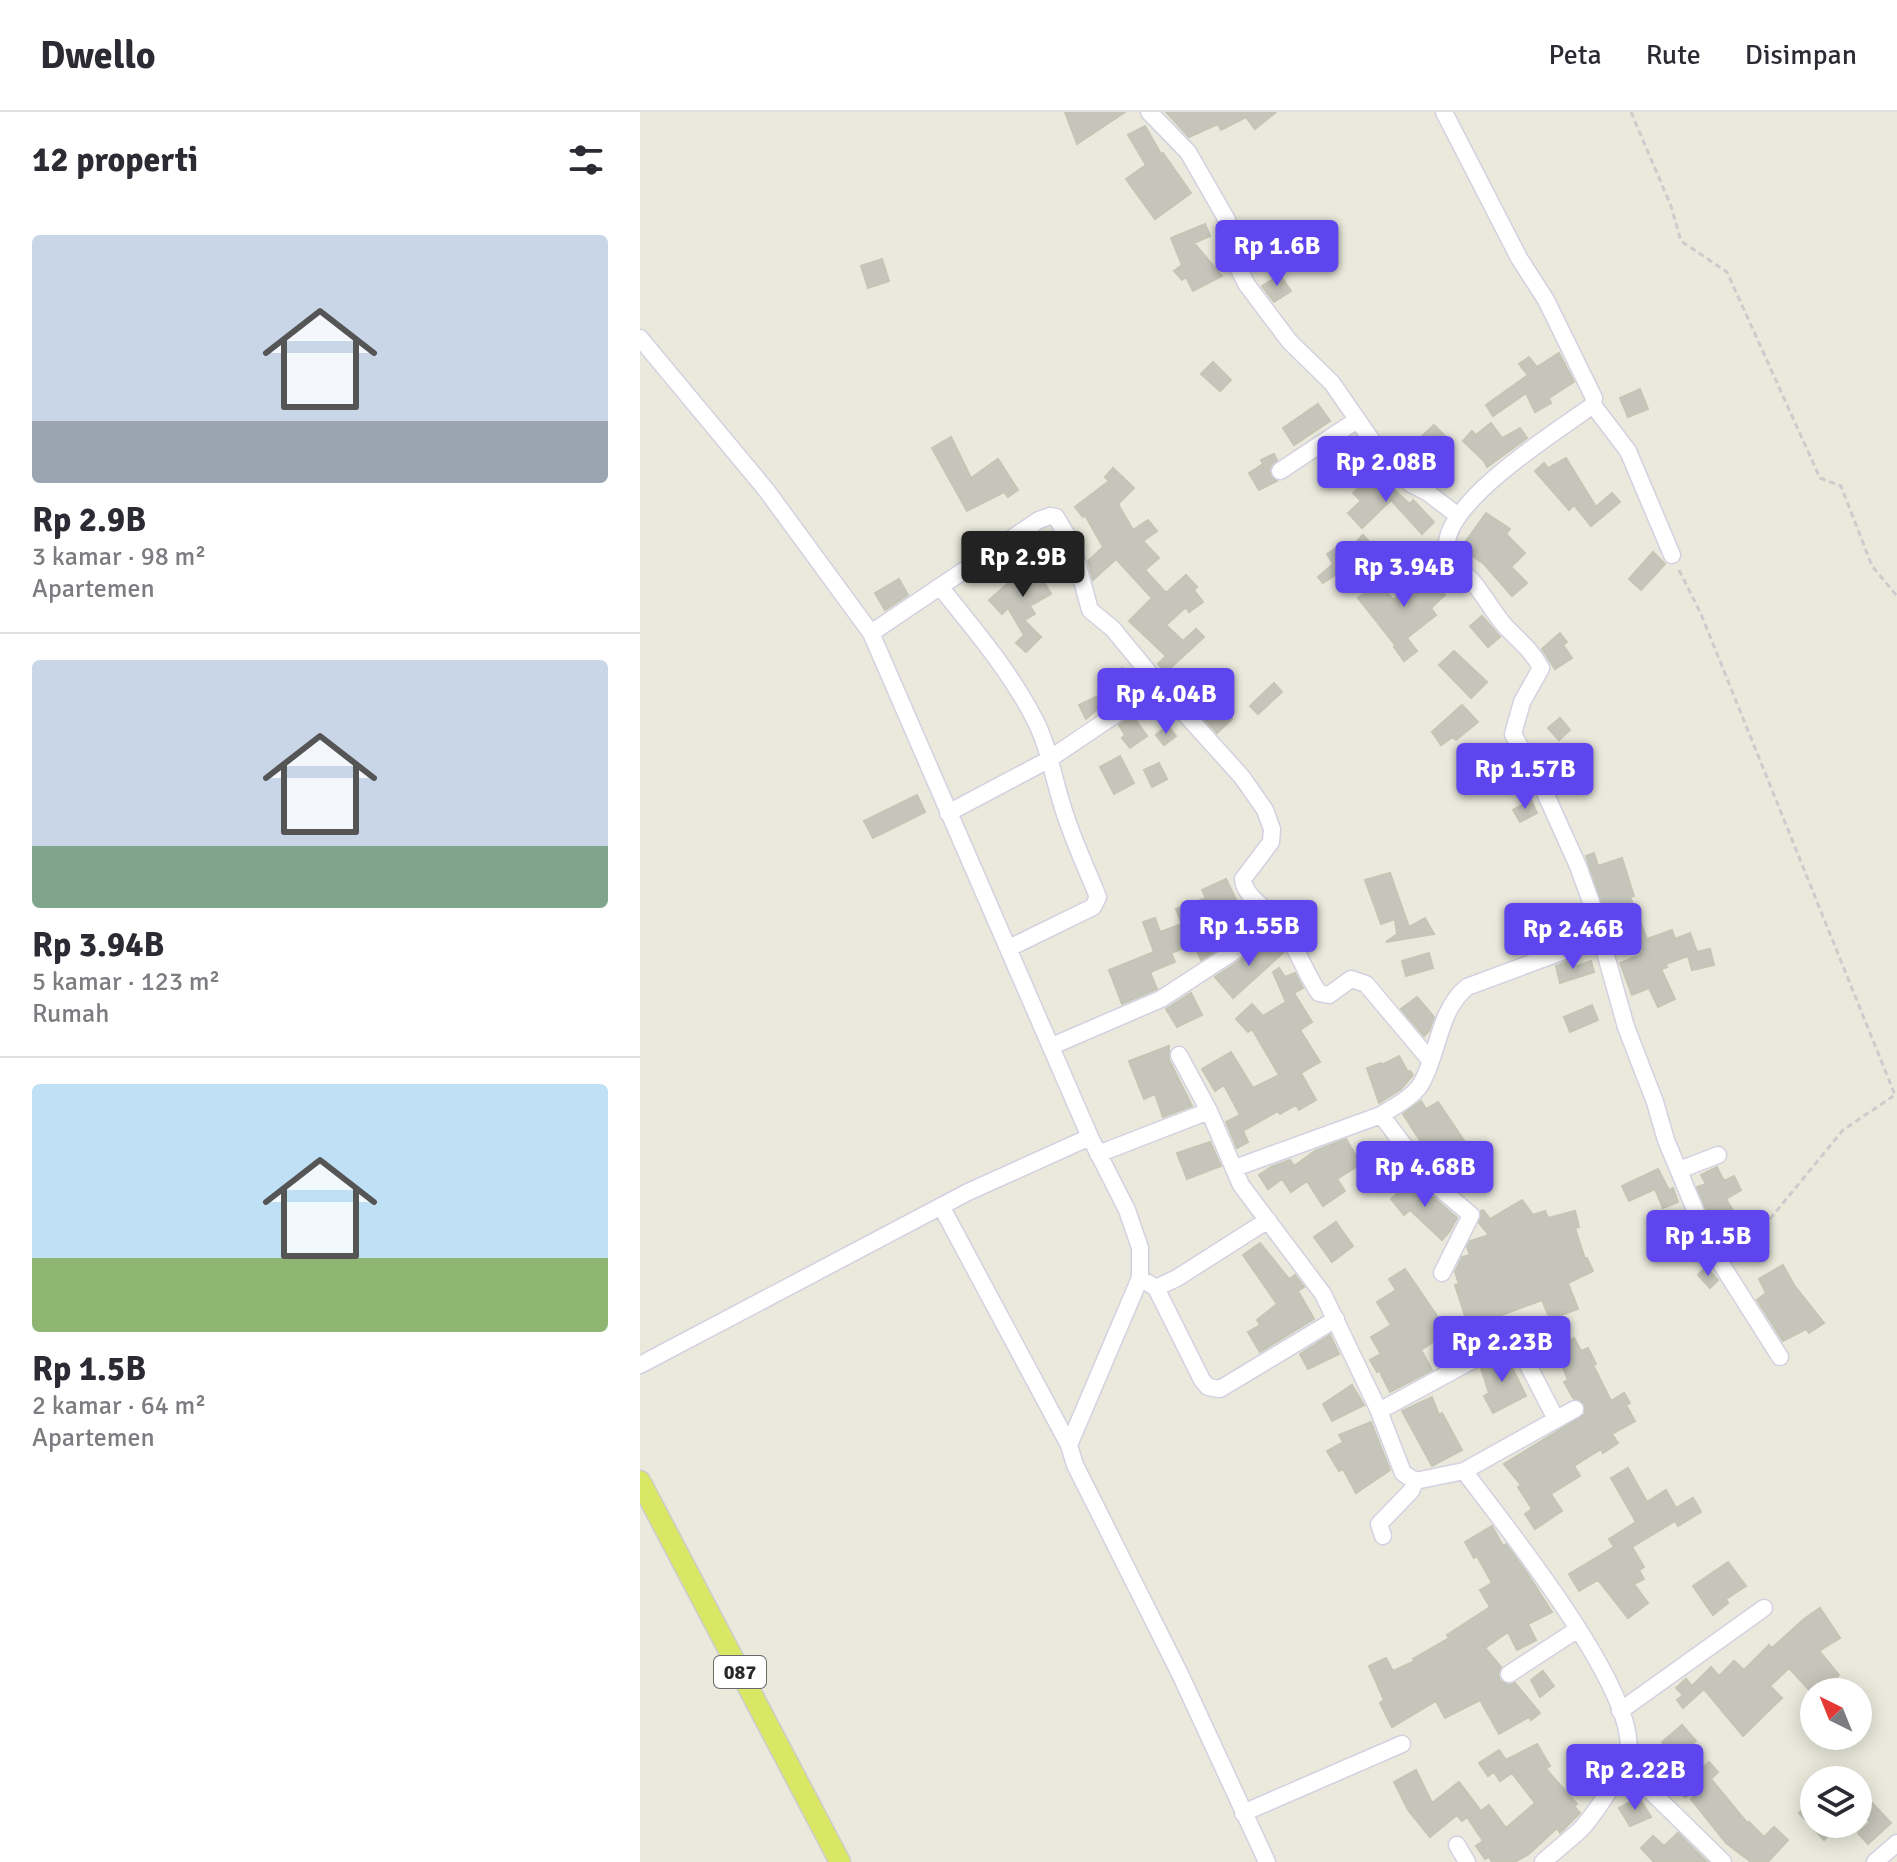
<!DOCTYPE html>
<html lang="id">
<meta charset="utf-8">
<style>
:root{--surface:#fff;--page:#f2f2f3;--text:#2b2b33;--muted:#7c7c81;--line:#e1e1e2;--accent:#5e45ee}
body{margin:0;font-family:Signika,sans-serif;background:var(--page);color:var(--text);height:100vh;display:flex;flex-direction:column;font-size:30px;white-space:nowrap}
*{box-sizing:border-box;margin:0}
p{font-size:26px;color:var(--muted)}
.icon{flex:none;width:44px;height:44px;fill:none;stroke:currentColor;stroke-width:2;stroke-linecap:round;stroke-linejoin:round}
.map{position:relative;flex:1;overflow:hidden}
.side{display:flex;flex-direction:column;background:var(--surface);width:640px}
.side>*{flex:none}
.needle{width:52px;rotate:317deg}
.fabs{position:absolute;left:1160px;top:1566px;display:grid;gap:16px}
.fabs a{display:grid;place-items:center;width:72px;height:72px;border-radius:50%;background:var(--surface);box-shadow:0 4px 20px #0003;font-size:40px}
.price{position:absolute;translate:-50% -68px;padding:0 18px;border-radius:8px;background:var(--accent);color:#fff;font-size:26px;line-height:52px;filter:drop-shadow(0 2px 4px #0008)}
.price::after{content:'';position:absolute;left:50%;top:48px;width:24px;height:18px;margin-left:-12px;background:inherit;clip-path:polygon(0 0,100% 0,50% 100%)}
.price.selected{background:#222;color:#fff}
ul{padding:0;list-style:none}
li{display:grid;align-content:center;gap:16px;height:424px;padding:0 32px}
li+li{border-top:2px solid var(--line)}
li span{display:grid;place-items:center;height:248px;border-radius:8px;color:#555}
li>.icon{margin-inline-start:auto}
span .icon{width:144px;height:144px;fill:#fffc;stroke-width:1}
li b{font-size:34px}
h2{display:flex;justify-content:space-between;align-items:center;height:96px;padding:0 32px;font-size:34px}
header{display:flex;align-items:center;gap:48px;box-sizing:border-box;height:112px;padding:0 40px;background:var(--surface);border-bottom:2px solid var(--line)}
header strong{font-size:38px}
nav{display:flex;gap:44px;margin-inline-start:auto;font-size:28px}
main{display:flex;flex:1;min-height:0}
.map>svg:first-child{display:block}
.building{fill:#c6c5bb;stroke:#c5c5b6;stroke-width:2}
.lines{fill:none;stroke-linecap:round;stroke-linejoin:round}
.minor-casing{stroke:#d3d1e1;stroke-width:19}
.major-casing{stroke:#ccc;stroke-width:23}
.path{stroke:#ccc;stroke-width:3;stroke-dasharray:6 4;stroke-linecap:butt}
.minor{stroke:#fff;stroke-width:16}
.major{stroke:#dae764;stroke-width:20}
.labels{text-anchor:middle;dominant-baseline:central;stroke-width:6;stroke-linejoin:round;paint-order:stroke}
.shield{fill:#fff;stroke:#696969;stroke-width:2}
.shield-label{font-size:20px;font-weight:bold;fill:#292929}
</style>
<header>
<strong>Dwello</strong>
<nav><a>Peta</a><a>Rute</a><a>Disimpan</a></nav>
</header>
<main>
<section class="side">
<h2>12 properti<svg class="icon" aria-label="filters" viewBox="0 0 24 24"><path d="M4 7h16M4 17h16"/><circle cx="9" cy="7" r="2"/><circle cx="15" cy="17" r="2"/></svg></h2>
<ul>
<li><span style="background:linear-gradient(#c9d6e8 75%,#9aa5b1 0)"><svg class="icon" aria-label="home" viewBox="0 0 24 24"><path d="M3 11l9-7 9 7M6 9v11h12V9"/></svg></span><div><b>Rp 2.9B</b><p>3 kamar · 98 m²</p><p>Apartemen</p></div></li>
<li><span style="background:linear-gradient(#c9d6e8 75%,#7fa58c 0)"><svg class="icon" aria-label="home" viewBox="0 0 24 24"><path d="M3 11l9-7 9 7M6 9v11h12V9"/></svg></span><div><b>Rp 3.94B</b><p>5 kamar · 123 m²</p><p>Rumah</p></div></li>
<li><span style="background:linear-gradient(#bfe0f5 70%,#8fb573 0)"><svg class="icon" aria-label="home" viewBox="0 0 24 24"><path d="M3 11l9-7 9 7M6 9v11h12V9"/></svg></span><div><b>Rp 1.5B</b><p>2 kamar · 64 m²</p><p>Apartemen</p></div></li>
</ul>
</section>
<div class="map">
<svg width="1257" height="1750" viewBox="0 0 1257 1750">
<rect width="100%" height="100%" fill="#eae9dc"/>
<!-- building -->
<path class="building" d="M425 0H485L437 32Z
M526 0H636L615 17 606 5 581 18 578 12 549 25Z
M505 14 521 42 523 41 551 81 515 107 486 67 506 53 488 23Z
M565 112 570 124 554 131 582 164 553 179 546 165 542 168 534 159 542 153 531 126Z
M242 147 249 169 228 176 221 154Z
M640 163 651 179 634 190 622 174Z
M919 241 934 270 909 286 911 291 895 300 886 281 853 304 846 293 888 263 879 252 889 245 897 255Z
M573 250 591 268 580 279 561 262Z
M1000 277 1008 297 988 305 980 286Z
M678 292 690 309 654 333 643 316Z
M851 311 862 326 880 316 887 326 847 355 844 349 823 329 832 319 836 323Z
M794 313 807 326 790 343 777 329Z
M311 325 331 366 358 347 378 378 368 385 364 380 327 399 292 336Z
M634 342 637 348 631 353 629 360 637 369 619 378 609 361 623 352 621 348Z
M926 346 956 395 972 381 980 390 951 414 934 393 929 398 895 359 904 351 908 356Z
M473 356 494 376 478 392 493 418 508 408 517 419 503 429 519 446 505 458 526 481 546 463 557 475 554 478 563 490 549 500 546 495 526 513 543 529 556 517 564 525 526 560 518 552 526 544 489 509 512 486 476 447 453 468 448 449 463 435 445 403 443 405 435 395 469 369 465 365Z
M735 361 770 392 773 388 794 410 782 422 751 388 722 416 708 401 721 389 713 381Z
M846 401 870 417 866 422 885 441 871 455 887 471 872 484 844 452 821 436Z
M723 423 734 435 721 446 683 471 678 465 693 452 687 442 696 436 702 444Z
M1013 440 1025 452 1001 478 989 467Z
M394 442 405 454 398 460 411 482 390 494 395 502 384 508 401 525 386 540 376 531 384 523 368 496 362 502 349 488 381 460 378 457Z
M776 452 805 483 791 496 796 503 767 526 777 539 764 549 754 535 755 533 718 486 740 470 753 488 772 472 764 463Z
M259 467 268 483 245 498 235 481Z
M842 504 860 525 848 535 830 514Z
M920 521 927 530 923 533 932 546 915 557 902 537Z
M814 539 847 570 831 586 799 553Z
M482 556 492 568 446 607 439 593 471 578 464 571Z
M565 562 574 573 568 578 592 607 577 621 542 582Z
M634 571 642 580 618 602 610 594Z
M822 593 838 610 816 628 813 625 801 633 792 620Z
M493 604 507 624 490 636 482 626 485 623 479 613Z
M920 606 930 618 919 628 908 616Z
M528 614 536 624 524 633 516 623Z
M480 644 494 671 474 682 460 655Z
M519 651 527 667 512 675 504 658Z
M277 683 285 700 233 726 224 709Z
M891 688 897 701 880 710 873 698Z
M954 741 958 754 982 746 994 784 990 785 1007 827 1032 818 1035 827 1050 821 1057 840 1070 837 1074 853 1052 858 1048 844 1026 852 1027 855 1021 857 1035 887 1018 895 1009 876 992 883 980 851 1000 843 985 811 970 817 946 744Z
M750 761 769 815 785 806 794 822 746 830 757 822 755 807 741 812 725 768Z
M586 767 604 804 611 800 619 810 561 848 554 832 531 841 535 850 510 860 517 877 482 892 469 858 514 840 503 810 515 806 520 820 542 812 536 797 566 786 562 778Z
M633 827 644 840 593 886 575 865Z
M789 841 793 856 766 864 762 849Z
M931 848 934 855 951 849 954 860 920 871 916 854Z
M639 856 645 865 655 861 663 876 654 881 672 910 660 918 680 950 661 961 676 988 659 998 656 993 640 1002 638 999 603 1019 608 1030 597 1036 586 1010 600 1003 584 973 575 979 562 957 591 940 613 976 639 963 612 917 608 920 596 907 612 892 623 904 646 890 633 860Z
M551 881 562 903 537 915 526 897Z
M777 885 794 905 789 919 784 924 761 897Z
M952 893 958 908 930 920 924 905Z
M529 934V948L552 994 523 1005 515 982 504 987 489 949Z
M759 944 768 960 770 959 773 963 761 977 739 991 727 956 741 951 742 953Z
M781 989 786 997 798 990 827 1033 802 1048 790 1028 783 1033 763 1002Z
M706 1027 721 1052 697 1067 705 1079 683 1094 667 1069 651 1080 642 1067 628 1077 619 1063 631 1055 650 1048 654 1054 675 1039Z
M570 1030 581 1054 547 1067 537 1041Z
M1077 1055 1084 1069 1094 1064 1101 1078 1086 1087 1103 1115 1084 1128 1073 1113 1057 1075 1066 1072 1061 1063Z
M1018 1057 1029 1078 1033 1076 1038 1090 1023 1096 1015 1077 989 1089 982 1074Z
M775 1067 784 1077 817 1106 810 1119 802 1128 770 1098 764 1103 751 1087Z
M882 1088 893 1103 905 1099 908 1106 935 1099 939 1115 935 1116 945 1147 947 1146 953 1159 928 1171 938 1197 910 1207 902 1188 859 1204 863 1219 852 1225 846 1204 827 1210 815 1173 819 1172 815 1160 822 1145 830 1143 827 1135 830 1129 849 1123 839 1111 841 1099 843 1098 850 1107Z
M696 1110 713 1134 692 1150 674 1125Z
M620 1131 649 1167 655 1163 664 1175 658 1179 674 1207 620 1240 608 1220 620 1213 617 1208 637 1192 603 1143Z
M1143 1153 1154 1173 1184 1211 1169 1221 1166 1217 1143 1229 1117 1188 1126 1181 1119 1167Z
M1066 1155 1078 1168 1070 1176 1058 1163Z
M765 1157 808 1220 781 1238 792 1258 750 1280 739 1258 737 1260 730 1248 741 1242 731 1225 751 1213 737 1190 756 1178 749 1167Z
M690 1223 699 1242 668 1257 660 1242Z
M934 1226 941 1239 948 1236 956 1252 953 1253 971 1289 984 1281 990 1291 986 1293 995 1309 972 1322 978 1331 963 1341 961 1337 934 1354 940 1364 911 1382 922 1399 895 1417 885 1402 892 1397 878 1375 881 1373 864 1352 945 1302 944 1291 933 1286 924 1270 928 1268 915 1236Z
M866 1243 886 1284 853 1301 844 1284 849 1281 841 1256Z
M712 1273 724 1293 692 1309 683 1292Z
M792 1285 799 1303 802 1301 822 1338 792 1354 762 1299Z
M731 1310 750 1358 716 1381 703 1357 699 1359 687 1339 703 1330 699 1323Z
M988 1356 1007 1390 1026 1378 1036 1396 1053 1386 1061 1400 1038 1414 1035 1409 992 1435 1004 1455 999 1458 1004 1467 994 1472 1008 1491 988 1506 958 1468 939 1479 929 1462 974 1435 969 1427 996 1410 971 1366Z
M852 1414 863 1434 866 1432 887 1461 912 1500 888 1512 896 1528 877 1538 868 1520 845 1536 861 1555 858 1562 860 1569 869 1573 875 1571 900 1601 891 1608 889 1605 859 1622 840 1588 805 1606 796 1589 752 1615 740 1591 744 1588 729 1554 746 1546 753 1559 775 1549 773 1547 809 1526 807 1523 850 1495 840 1478 852 1471 837 1444 834 1446 825 1430Z
M1088 1450 1106 1474 1086 1487 1088 1491 1073 1503 1053 1474Z
M1180 1496 1200 1526 1179 1539 1199 1563 1187 1575 1192 1580H1171L1149 1556 1130 1574 1142 1586 1103 1624 1064 1577 1043 1596 1037 1588 1043 1583 1036 1576 1046 1567 1052 1574 1071 1555 1079 1564 1094 1549 1104 1558 1129 1533 1132 1536 1164 1507Z
M903 1559 914 1574 900 1585 891 1568Z
M1042 1613 1056 1629 1036 1646 1022 1630Z
M897 1632 910 1654 906 1657 937 1692 934 1694 940 1701 920 1721 917 1716 889 1742 875 1750H852L849 1745 845 1747 836 1734 843 1729 827 1705 822 1709 817 1703 790 1725 768 1698 754 1670 776 1658 792 1691 819 1670 841 1699 849 1693 866 1716 895 1691 872 1661 860 1669 854 1660 848 1664 839 1651 859 1638 866 1648Z
M1069 1650 1078 1660 1071 1667 1108 1712 1109 1710 1124 1725 1134 1715 1148 1728 1128 1750H1111L1086 1731 1051 1687 1055 1683 1053 1681 1045 1685 1031 1671 1044 1657 1053 1666Z
M1218 1676 1251 1711 1228 1732 1218 1721 1230 1710 1218 1697Z
M999 1685 1011 1705 990 1714 979 1696Z
M1174 1687V1712H1201L1184 1728 1159 1701Z
M1038 1721 1067 1750H1014L1001 1736 1013 1724 1024 1734Z"/>
<g class="lines">
<!-- minor casing -->
<g class="minor-casing">
<path id="minor" d="M509 0 548 40 587 108 593 146 607 173 650 230 692 271 746 349 771 372 787 380 817 403
M804 0 879 146 906 188 954 286 953 293C924 315 781 402 811 447 817 455 826 462 832 469 844 483 853 500 865 514 878 528 892 538 901 556L882 590 873 622 902 674 938 754 951 790 986 915 1015 990 1026 1028 1071 1136 1140 1245
M0 226 127 379 231 521 450 1025 487 1098 500 1136V1166L429 1333 435 1353 540 1562 627 1750
M953 293 988 339 1032 443
M640 359 717 308
M301 476C334 517 369 558 394 606 410 636 414 672 426 705 435 732 447 758 458 785L453 795 369 836
M231 521 399 408 410 404 416 405 432 432 450 498 473 517 519 573 602 665 625 698 632 717 631 730 603 767C604 784 627 797 638 810 656 831 663 858 679 881L689 883 711 867 726 872 790 948
M308 701 408 648 519 573
M412 934 521 887 639 810
M539 943 569 999 601 1073 683 1182 739 1299 763 1361 775 1369 824 1359C863 1411 999 1579 988 1641 985 1657 953 1705 940 1718 928 1729 915 1739 903 1750
M741 1003 791 1069 831 1103 802 1161
M458 1042 569 999
M595 1056 741 1003C754 995 773 985 781 972 799 941 798 899 827 875L959 826
M1039 1058 1078 1043
M301 1094 429 1333
M508 1171 516 1176 537 1166 628 1108
M516 1176 562 1268 568 1275 580 1277 696 1207
M0 1253 328 1080 450 1025
M739 1299 868 1229 877 1232 916 1307
M824 1359 935 1297
M743 1424 739 1412 771 1379 775 1369
M869 1562 938 1517
M980 1599 1124 1496
M985 1654 1083 1750
M603 1701 762 1632
M817 1733 827 1750
M1235 1750 1257 1731"/>
</g>
<!-- major casing -->
<g class="major-casing">
<path id="major" d="M0 1369 200 1750"/>
</g>
<!-- path -->
<path class="path" d="M991 0 1031 94 1041 129 1087 160 1180 366 1201 374 1232 454 1257 484
M1039 458 1061 502 1255 983
M1092 1139 1120 1119 1203 1018 1255 983"/>
<!-- minor -->
<use href="#minor" class="minor"/>
<!-- major -->
<use href="#major" class="major"/>
</g>
<g class="labels">
<!-- shield labels -->
<rect class="shield" x="74" y="1544" width="52" height="32" rx="6"/>
<g class="shield-label">
<text x="100" y="1560">087</text>
</g>
</g>
</svg>
<div class="fabs">
<a><svg class="needle" viewBox="-14 -14 28 28"><path d="M0-13l5 13h-10z" fill="#e53935"/><path d="M0 13l5-13h-10z" fill="#7c7c81"/></svg></a>
<a><svg class="icon" aria-label="layers" viewBox="0 0 24 24"><path d="M12 4l9 5-9 5-9-5zM3 14l9 5 9-5"/></svg></a>
</div>
<b class="price" style="left:637px;top:176px">Rp 1.6B</b>
<b class="price" style="left:746px;top:392px">Rp 2.08B</b>
<b class="price selected" style="left:383px;top:487px">Rp 2.9B</b>
<b class="price" style="left:764px;top:497px">Rp 3.94B</b>
<b class="price" style="left:526px;top:624px">Rp 4.04B</b>
<b class="price" style="left:885px;top:699px">Rp 1.57B</b>
<b class="price" style="left:609px;top:856px">Rp 1.55B</b>
<b class="price" style="left:933px;top:859px">Rp 2.46B</b>
<b class="price" style="left:785px;top:1097px">Rp 4.68B</b>
<b class="price" style="left:1068px;top:1166px">Rp 1.5B</b>
<b class="price" style="left:862px;top:1272px">Rp 2.23B</b>
<b class="price" style="left:995px;top:1700px">Rp 2.22B</b>
</div>
</main>
